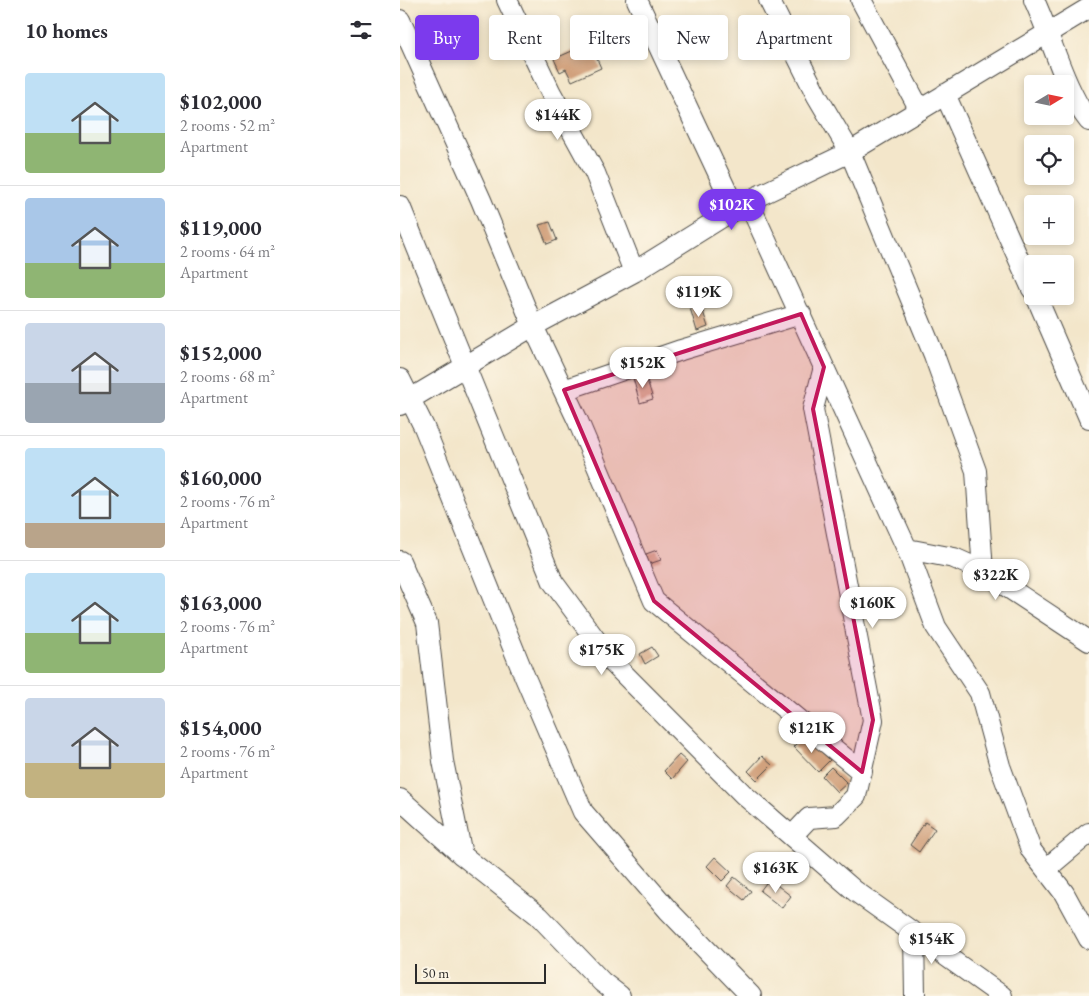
<!DOCTYPE html>
<meta charset="utf-8">
<style>
:root{--surface:#fff;--page:#f2f2f3;--text:#2b2b33;--muted:#7c7c81;--line:#e1e1e2;--accent:#7c3aed}
body{margin:0;font-family:"EB Garamond",serif;background:var(--page);color:var(--text);height:100vh;display:flex;flex-direction:column;font-size:19px;white-space:nowrap}
*{box-sizing:border-box;margin:0}
p{font-size:16px;color:var(--muted)}
.icon{flex:none;width:28px;height:28px;fill:none;stroke:currentColor;stroke-width:2;stroke-linecap:round;stroke-linejoin:round}
.map{position:relative;flex:1;overflow:hidden}
.details{display:flex;flex-direction:column;background:var(--surface);width:400px}
.details>*{flex:none}
.top-card{position:absolute;left:15px;top:15px;width:475px;height:45px;display:flex;gap:10px}
.needle{width:32px;rotate:80deg}
.controls{position:absolute;left:624px;top:75px;display:grid;gap:10px}
.controls a{display:grid;place-items:center;width:50px;height:50px;border-radius:5px;background:var(--surface);box-shadow:0 2px 8px #0003;font-size:25px}
.scale{position:absolute;left:15px;bottom:12px;width:131px;box-sizing:border-box;padding-left:5px;border:2px solid #2b2b2b;border-top:0;font-size:14px;line-height:18px;white-space:nowrap;color:#2b2b2b;-webkit-text-stroke:4px #fcf5e5;paint-order:stroke}
.price{position:absolute;translate:-50% -42px;padding:0 11px;border-radius:18px;background:#fff;color:#222;font-size:16px;line-height:32px;filter:drop-shadow(0 1px 2px #0008)}
.price::after{content:'';position:absolute;left:50%;top:30px;width:15px;height:11px;margin-left:-8px;background:inherit;clip-path:polygon(0 0,100% 0,50% 100%)}
.price.on{background:var(--accent);color:#fff}
ul{padding:0;list-style:none}
li{display:flex;align-items:center;gap:15px;height:125px;padding:0 25px}
li+li{border-top:1px solid var(--line)}
li span{display:grid;place-items:center;flex:none;width:140px;height:100px;border-radius:5px;color:#555}
li>.icon{margin-inline-start:auto}
span .icon{width:60px;height:60px;fill:#fffc;stroke-width:1}
li b{font-size:21px}
h2{display:flex;justify-content:space-between;align-items:center;height:60px;padding:0 25px;font-size:21px}
.tag{padding:0 18px;border-radius:5px;background:var(--surface);box-shadow:0 2px 8px #0003;font-size:18px;line-height:45px}
.tag.on{background:var(--accent);color:#fff}
main{display:flex;flex:1;min-height:0}
.map>svg:first-child{display:block}
.building{fill:#d1a17d}
.lines{fill:none;stroke-linecap:round;stroke-linejoin:round}
.minor-casing{stroke:#494743;stroke-width:22}
.minor{stroke:#fff;stroke-width:20}
.marked{fill:#c2185b;fill-opacity:0.2;stroke:#c2185b;stroke-width:4;stroke-linejoin:round}
</style>
<main>
<section class="details">
<h2>10 homes<svg class="icon" aria-label="filters" viewBox="0 0 24 24"><path d="M4 7h16M4 17h16"/><circle cx="9" cy="7" r="2"/><circle cx="15" cy="17" r="2"/></svg></h2>
<ul>
<li><span style="background:linear-gradient(#bfe0f5 60%,#8fb573 0)"><svg class="icon" aria-label="home" viewBox="0 0 24 24"><path d="M3 11l9-7 9 7M6 9v11h12V9"/></svg></span><div><b>$102,000</b><p>2 rooms · 52 m²</p><p>Apartment</p></div></li>
<li><span style="background:linear-gradient(#a9c7e8 65%,#8fb573 0)"><svg class="icon" aria-label="home" viewBox="0 0 24 24"><path d="M3 11l9-7 9 7M6 9v11h12V9"/></svg></span><div><b>$119,000</b><p>2 rooms · 64 m²</p><p>Apartment</p></div></li>
<li><span style="background:linear-gradient(#c9d6e8 60%,#9aa5b1 0)"><svg class="icon" aria-label="home" viewBox="0 0 24 24"><path d="M3 11l9-7 9 7M6 9v11h12V9"/></svg></span><div><b>$152,000</b><p>2 rooms · 68 m²</p><p>Apartment</p></div></li>
<li><span style="background:linear-gradient(#bfe0f5 75%,#b9a48a 0)"><svg class="icon" aria-label="home" viewBox="0 0 24 24"><path d="M3 11l9-7 9 7M6 9v11h12V9"/></svg></span><div><b>$160,000</b><p>2 rooms · 76 m²</p><p>Apartment</p></div></li>
<li><span style="background:linear-gradient(#bfe0f5 60%,#8fb573 0)"><svg class="icon" aria-label="home" viewBox="0 0 24 24"><path d="M3 11l9-7 9 7M6 9v11h12V9"/></svg></span><div><b>$163,000</b><p>2 rooms · 76 m²</p><p>Apartment</p></div></li>
<li><span style="background:linear-gradient(#c9d6e8 65%,#c2b280 0)"><svg class="icon" aria-label="home" viewBox="0 0 24 24"><path d="M3 11l9-7 9 7M6 9v11h12V9"/></svg></span><div><b>$154,000</b><p>2 rooms · 76 m²</p><p>Apartment</p></div></li>
</ul>
</section>
<div class="map">
<svg width="689" height="996" viewBox="0 0 689 996">
<rect width="100%" height="100%" fill="#fcf5e5"/>
<filter id="ink" filterUnits="userSpaceOnUse"><feTurbulence type="fractalNoise" baseFrequency=".02" numOctaves="2"/><feDisplacementMap in="SourceGraphic" scale="10" xChannelSelector="R" yChannelSelector="G"/><feConvolveMatrix kernelMatrix="1 2 1 2 8 2 1 2 1" color-interpolation-filters="sRGB"/></filter>
<filter id="wash" filterUnits="userSpaceOnUse"><feTurbulence type="fractalNoise" baseFrequency=".0096" numOctaves="4" result="noise"/><feDisplacementMap in="SourceGraphic" scale="20" xChannelSelector="R" yChannelSelector="G"/><feGaussianBlur stdDeviation="1.12" result="paint"/><feColorMatrix in="noise" values="0 0 0 0 0 0 0 0 0 0 0 0 0 0 0 0 0 1.4 0 .05"/><feComposite in="paint" operator="in"/></filter>
<g filter="url(#wash)">
<rect width="100%" height="100%" fill="#f3e6ca"/>
<g id="blocks">
<!-- building -->
<path class="building" d="M190 43 201 68 172 81 166 69 160 72 154 59Z
M150 222 157 240 147 244 139 225Z
M301 305 308 327 297 331 290 308Z
M245 374 253 399 240 403 233 378Z
M257 550 261 560 249 564 246 554Z
M252 647 258 656 245 664 240 654Z
M405 736 430 760 418 772 394 747Z
M279 755 287 762 272 779 264 771Z
M362 756 372 765 357 780 348 771Z
M431 767 447 783 437 792 422 776Z
M525 822 535 829 519 852 510 845Z
M315 857 331 872 322 881 307 866Z
M334 877 351 891 344 900 327 886Z
M369 879 391 896 382 908 360 891Z"/>
</g>
</g>
<g filter="url(#ink)">
<use href="#blocks" fill-opacity="0" stroke="#494743" stroke-width="1"/>
<g class="lines">
<!-- minor casing -->
<g class="minor-casing">
<path id="minor" d="M107 0 150 91 195 173 234 272
M237 0 335 209
M369 0 417 96 450 152 534 355 576 471 583 571
M461 0 520 110
M634 0C651 36 665 91 689 121
M0 20 81 200 133 326 178 421 254 601 462 772
M545 94 632 289
M348 201 507 549 536 627 580 693 600 766 631 850 664 893 689 939
M0 206 153 582 212 662 344 795 455 891 602 996
M636 296 689 418
M0 379 24 427 124 675 183 812 268 910 351 996
M164 390 281 350 401 314
M0 405 133 326 234 272 348 201 450 152 689 8
M507 549 554 558 583 571 689 641
M0 561 27 623 43 761 62 855
M0 799 62 855 139 916 202 982 220 996
M392 836 409 818 436 816 456 796 473 720 413 409 424 367
M646 869 689 833
M514 933 515 996"/>
</g>
<!-- minor -->
<use href="#minor" class="minor"/>
</g>
</g>
<!-- marked area -->
<path class="marked" d="M401 314 424 367 413 409 473 720 462 772 254 601 164 390Z"/>
</svg>
<div class="controls">
<a><svg class="needle" viewBox="-14 -14 28 28"><path d="M0-13l5 13h-10z" fill="#e53935"/><path d="M0 13l5-13h-10z" fill="#7c7c81"/></svg></a>
<a><svg class="icon" aria-label="locate" viewBox="0 0 24 24"><circle cx="12" cy="12" r="6"/><path d="M12 2v4M12 18v4M2 12h4M18 12h4"/></svg></a>
<a>+</a>
<a>−</a>
</div>
<div class="scale">50 m</div>
<b class="price" style="left:158px;top:141px">$144K</b>
<b class="price on" style="left:332px;top:231px">$102K</b>
<b class="price" style="left:299px;top:318px">$119K</b>
<b class="price" style="left:243px;top:389px">$152K</b>
<b class="price" style="left:596px;top:601px">$322K</b>
<b class="price" style="left:473px;top:629px">$160K</b>
<b class="price" style="left:202px;top:676px">$175K</b>
<b class="price" style="left:412px;top:754px">$121K</b>
<b class="price" style="left:376px;top:894px">$163K</b>
<b class="price" style="left:532px;top:965px">$154K</b>
<div class="top-card">
<a class="tag on">Buy</a>
<a class="tag">Rent</a>
<a class="tag">Filters</a>
<a class="tag">New</a>
<a class="tag">Apartment</a>
</div>
</div>
</main>
